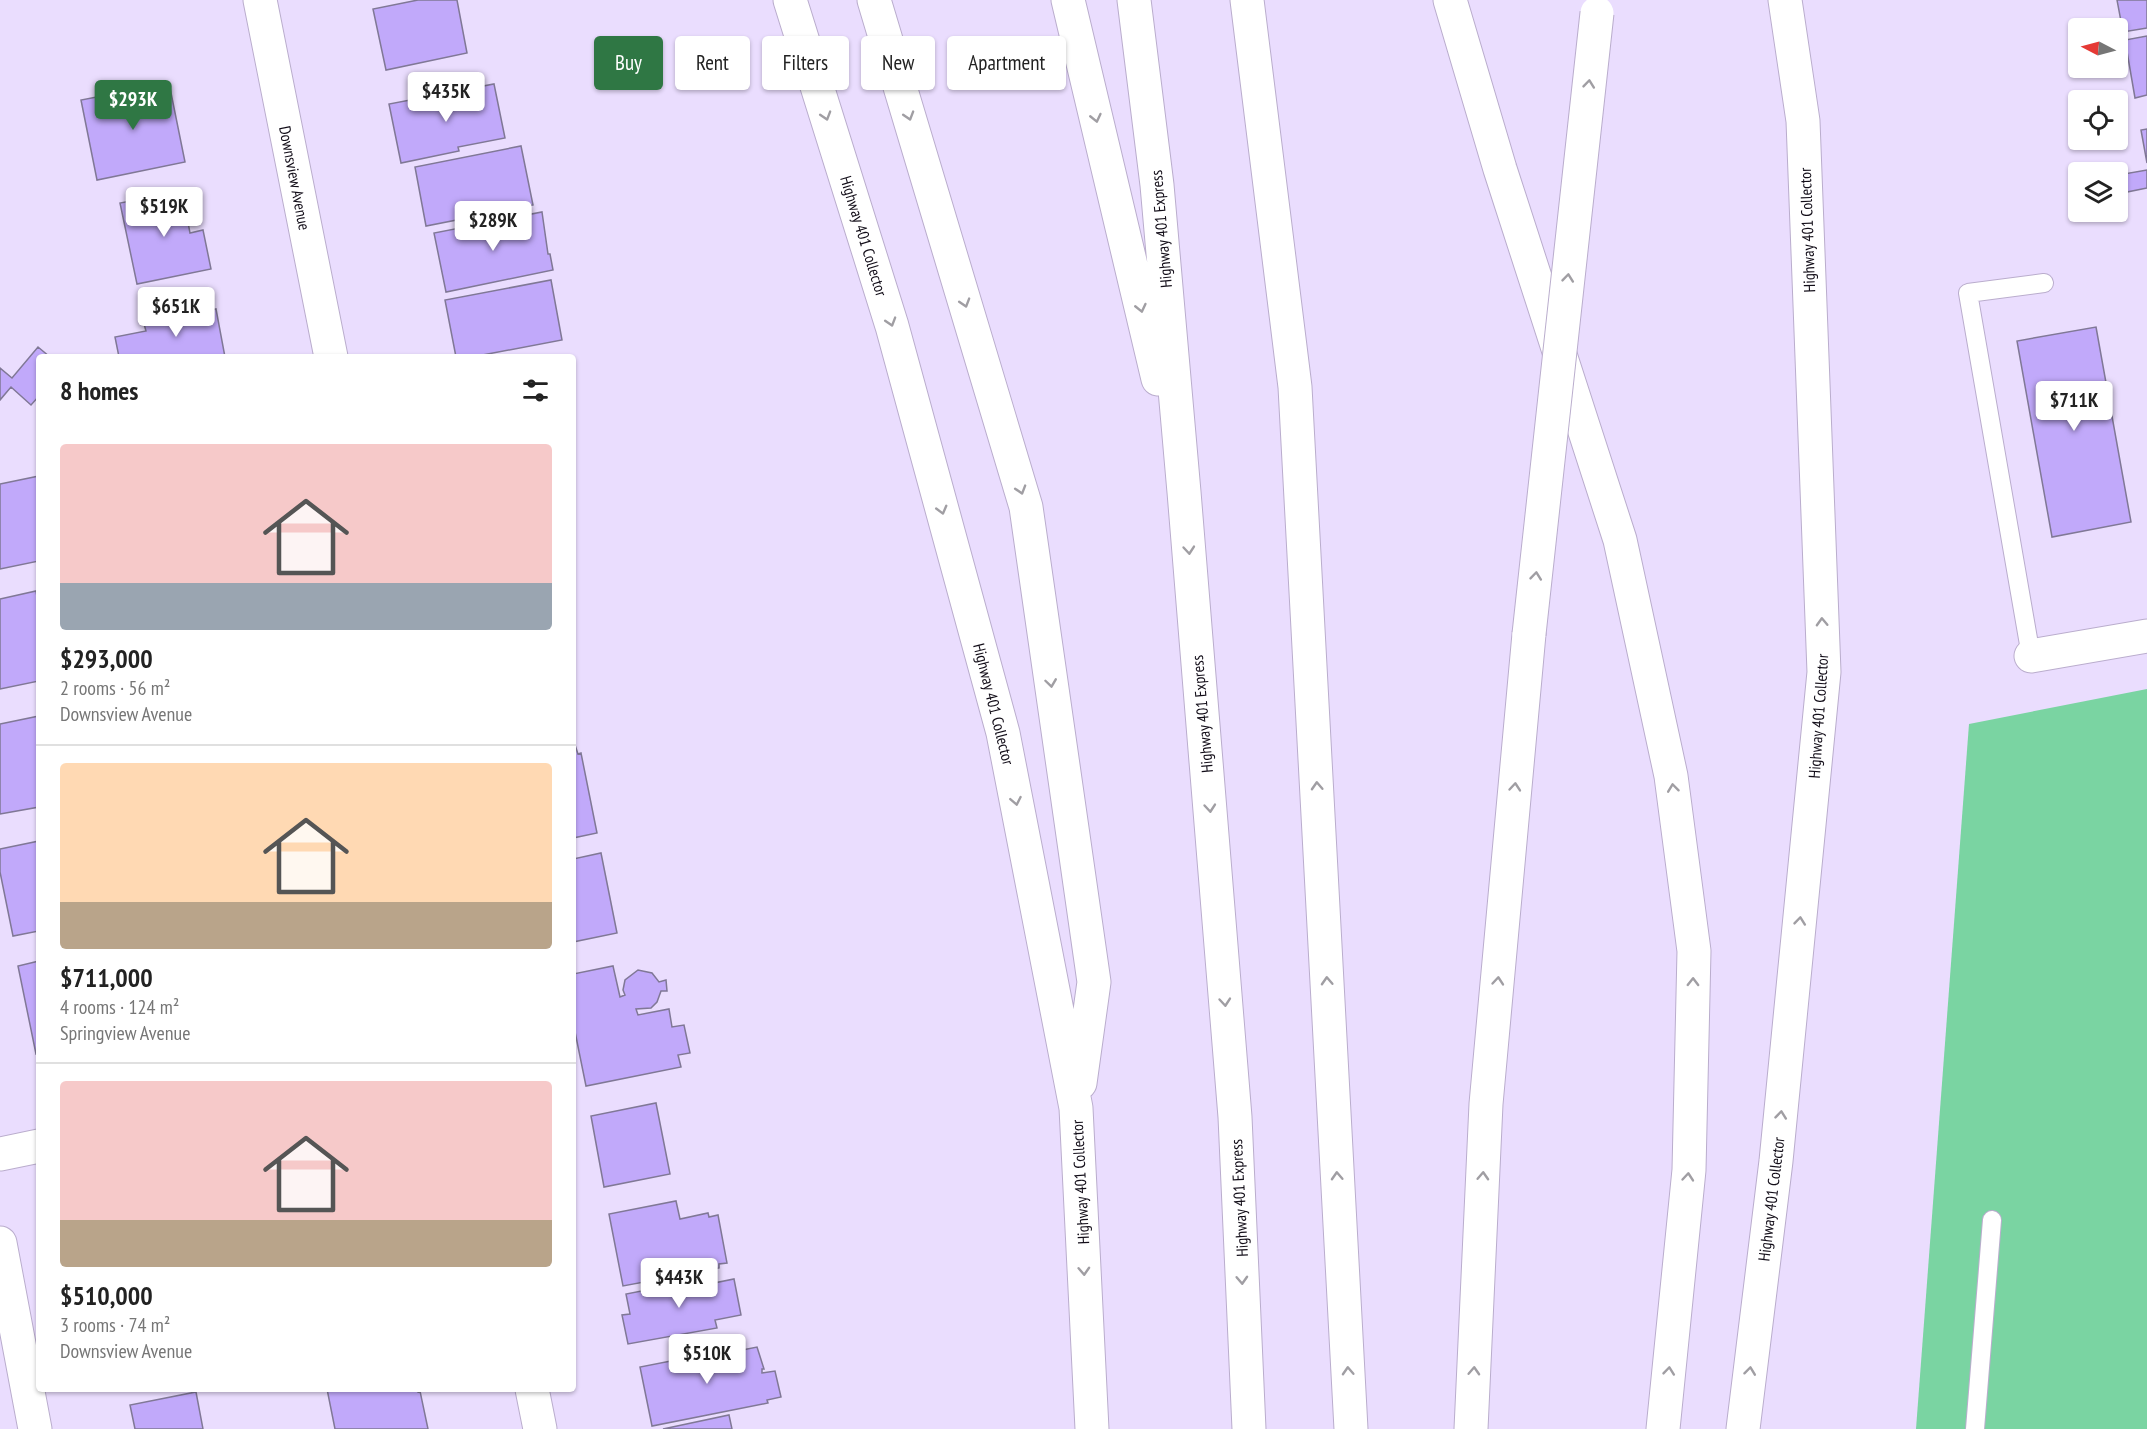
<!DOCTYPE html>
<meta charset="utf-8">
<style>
:root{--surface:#fff;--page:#f6f6f6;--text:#222;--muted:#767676;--line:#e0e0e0;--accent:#2f7744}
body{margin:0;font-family:"PT Sans Narrow",sans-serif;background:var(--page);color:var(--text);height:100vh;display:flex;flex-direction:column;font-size:22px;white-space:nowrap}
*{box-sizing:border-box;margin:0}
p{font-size:20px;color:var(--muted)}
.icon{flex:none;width:33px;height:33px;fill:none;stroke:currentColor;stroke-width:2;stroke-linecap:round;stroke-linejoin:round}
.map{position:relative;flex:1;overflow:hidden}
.details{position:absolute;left:36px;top:354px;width:540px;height:1038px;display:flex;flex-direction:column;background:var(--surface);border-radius:6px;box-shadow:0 2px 4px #0004}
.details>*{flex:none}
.banner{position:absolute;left:594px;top:36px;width:570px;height:54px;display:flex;gap:12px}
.needle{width:39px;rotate:276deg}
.tools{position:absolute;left:2068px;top:18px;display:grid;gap:12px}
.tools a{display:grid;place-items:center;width:60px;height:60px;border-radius:6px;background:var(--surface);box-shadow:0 2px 4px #0004;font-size:30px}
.price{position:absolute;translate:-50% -51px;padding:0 14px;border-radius:6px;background:#fff;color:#222;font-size:20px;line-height:39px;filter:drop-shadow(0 2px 3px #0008)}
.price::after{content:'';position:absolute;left:50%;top:36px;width:18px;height:14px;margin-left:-9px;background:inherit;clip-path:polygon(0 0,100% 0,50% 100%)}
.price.current{background:var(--accent);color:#fff}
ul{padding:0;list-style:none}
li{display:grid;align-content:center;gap:12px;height:318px;padding:0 24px}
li+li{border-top:2px solid var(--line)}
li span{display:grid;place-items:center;height:186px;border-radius:6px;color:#555}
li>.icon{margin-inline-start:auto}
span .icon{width:108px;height:108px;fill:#fffc;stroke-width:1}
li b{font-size:26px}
h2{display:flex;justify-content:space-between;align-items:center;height:72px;padding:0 24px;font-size:26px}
.pill{padding:0 21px;border-radius:6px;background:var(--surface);box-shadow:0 2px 4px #0004;font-size:21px;line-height:54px}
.pill.current{background:var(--accent);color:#fff}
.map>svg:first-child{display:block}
.green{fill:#7ad4a2}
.building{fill:#c1a9fa;stroke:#807896;stroke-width:1.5}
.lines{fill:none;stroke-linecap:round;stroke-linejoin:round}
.service-casing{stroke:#baadcd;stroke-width:20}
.minor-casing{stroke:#baadcd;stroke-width:35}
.motorway-casing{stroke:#baadcd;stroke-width:35}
.service{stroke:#fff;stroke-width:18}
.minor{stroke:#fff;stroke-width:33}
.motorway{stroke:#fff;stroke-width:33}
.motorway-bridge-casing{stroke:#baadcd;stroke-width:35;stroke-linecap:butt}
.motorway-bridge{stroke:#fff;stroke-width:33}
.oneway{stroke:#a09ea3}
.labels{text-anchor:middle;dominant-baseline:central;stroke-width:4.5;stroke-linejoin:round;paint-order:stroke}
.street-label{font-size:16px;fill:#120d18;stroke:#fff}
</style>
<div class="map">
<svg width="2147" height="1429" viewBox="0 0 2147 1429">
<rect width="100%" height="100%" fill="#eaddfe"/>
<!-- green -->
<path class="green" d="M2147 689V1429H1916L1969 724Z"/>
<!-- building -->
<path class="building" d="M418 0H457L467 53 386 70 373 9Z
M2117 0H2147V28L2123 32Z
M2147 36V95L2135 98 2125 40Z
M169 83 185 162 97 180 81 100Z
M494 84 505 138 458 147 459 151 401 163 389 104Z
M2147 129V163L2141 130Z
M521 146 533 205 426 226 415 167Z
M2147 170V188L2122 193 2118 175Z
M182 191 183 193 190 191 194 211 186 212 190 233 203 230 211 269 137 284 120 203Z
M542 212 548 254H550L553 270 446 292 434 233Z
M551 280 562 340 472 357H456L445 300Z
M216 309 225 357H119L115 337 146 331 144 324Z
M2096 327 2131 522 2052 537 2017 341Z
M38 347 50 357H39V396L31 405 11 387 0 400V368L12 378Z
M39 476V561L0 569V484Z
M36 591 39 607V681L0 689V599Z
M39 716V807L0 814V724Z
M573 739 578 754 581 753 597 833 573 838Z
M39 841V931L13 936 0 872V849Z
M601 853 617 933 573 942V859Z
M39 961V1053L36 1054 18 966Z
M613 966 620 997 625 995 623 990 625 980 638 970 652 973 659 982 666 980 667 991H661L657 1002 651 1008 636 1009 638 1015 669 1009 672 1027 684 1025 690 1053 678 1055 681 1067 586 1086 573 1022V974Z
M656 1103 670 1174 604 1187 591 1116Z
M676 1201 680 1219 708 1213 709 1217 718 1215 727 1263 719 1264V1268L623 1286 609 1214Z
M708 1278 709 1284 734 1279 741 1315 715 1320 717 1328 628 1344 622 1315 630 1314 626 1294Z
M757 1347 764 1369H762V1373L775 1371 781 1397 767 1400 768 1403 652 1426 640 1367 727 1350V1353Z
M327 1389H417L418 1392 420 1391 428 1429H335Z
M196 1392 203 1429H135L130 1405Z
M729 1415 732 1429H663Z"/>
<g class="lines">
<!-- service casing -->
<g class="service-casing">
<path id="service" d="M2031 656 1968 293 2044 283
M1975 1429 1992 1220"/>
</g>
<!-- minor casing -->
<g class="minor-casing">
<path id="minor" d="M260 0 331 357
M2031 656 2147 636
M0 1154 39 1146
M0 1243 35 1429
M532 1389 540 1429"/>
</g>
<!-- motorway casing -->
<g class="motorway-casing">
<path id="motorway" d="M790 0 892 326 1003 733 1076 1108 1092 1429
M874 0 1026 507 1094 982 1080 1083
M1068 0 1158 379
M1134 0 1157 185 1184 492 1235 1117 1249 1429
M1247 0 1295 387 1351 1429
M1450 0 1500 169 1620 540 1671 776 1694 951 1689 1170 1663 1429
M1471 1429 1486 1104 1529 634
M1743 1429 1776 1161 1824 672 1803 121 1785 0"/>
</g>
<!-- service -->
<use href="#service" class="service"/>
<!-- minor -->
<use href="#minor" class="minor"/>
<!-- motorway -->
<use href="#motorway" class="motorway"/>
<!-- motorway-bridge casing -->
<g class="motorway-bridge-casing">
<path id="motorway-bridge" d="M1529 634 1597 13"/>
</g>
<!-- motorway-bridge -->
<use href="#motorway-bridge" class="motorway-bridge"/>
</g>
<!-- one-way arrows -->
<defs><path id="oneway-chevron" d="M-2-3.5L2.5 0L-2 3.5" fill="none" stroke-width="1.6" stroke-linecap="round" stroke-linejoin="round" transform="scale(1.5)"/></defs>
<g class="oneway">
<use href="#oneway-chevron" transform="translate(1589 84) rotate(-84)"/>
<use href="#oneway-chevron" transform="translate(826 116) rotate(73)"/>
<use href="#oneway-chevron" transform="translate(909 116) rotate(73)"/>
<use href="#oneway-chevron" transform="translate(1096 118) rotate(77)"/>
<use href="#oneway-chevron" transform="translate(1568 278) rotate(-84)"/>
<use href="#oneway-chevron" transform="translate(965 303) rotate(73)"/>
<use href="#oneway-chevron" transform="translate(1141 308) rotate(77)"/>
<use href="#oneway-chevron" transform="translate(891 322) rotate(73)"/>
<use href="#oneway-chevron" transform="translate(1021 490) rotate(73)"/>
<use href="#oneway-chevron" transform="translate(942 510) rotate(75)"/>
<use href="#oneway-chevron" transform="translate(1189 550) rotate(85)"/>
<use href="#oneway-chevron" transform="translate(1536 576) rotate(-84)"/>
<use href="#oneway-chevron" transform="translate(1822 622) rotate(-92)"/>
<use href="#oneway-chevron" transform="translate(1051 683) rotate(82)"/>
<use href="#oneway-chevron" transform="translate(1317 786) rotate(-93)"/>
<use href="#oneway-chevron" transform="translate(1515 787) rotate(-85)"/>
<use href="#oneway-chevron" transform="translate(1673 788) rotate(-97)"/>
<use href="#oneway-chevron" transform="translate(1016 801) rotate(79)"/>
<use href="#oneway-chevron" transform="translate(1210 808) rotate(85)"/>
<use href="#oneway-chevron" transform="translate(1800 921) rotate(-84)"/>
<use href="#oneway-chevron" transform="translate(1327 981) rotate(-93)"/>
<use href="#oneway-chevron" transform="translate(1498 981) rotate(-85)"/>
<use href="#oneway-chevron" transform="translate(1693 982) rotate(-89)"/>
<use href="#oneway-chevron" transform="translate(1225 1002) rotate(85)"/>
<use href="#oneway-chevron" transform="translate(1781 1115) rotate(-84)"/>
<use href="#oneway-chevron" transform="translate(1337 1176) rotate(-93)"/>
<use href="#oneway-chevron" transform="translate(1483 1176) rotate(-87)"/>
<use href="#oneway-chevron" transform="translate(1688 1177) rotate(-85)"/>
<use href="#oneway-chevron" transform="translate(1084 1271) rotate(87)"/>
<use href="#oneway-chevron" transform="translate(1242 1280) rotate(87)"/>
<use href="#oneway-chevron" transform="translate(1348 1371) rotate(-93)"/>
<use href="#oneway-chevron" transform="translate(1474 1371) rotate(-87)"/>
<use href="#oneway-chevron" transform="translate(1669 1371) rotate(-84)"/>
<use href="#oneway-chevron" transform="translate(1750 1371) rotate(-83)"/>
</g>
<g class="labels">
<!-- street labels -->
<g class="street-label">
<text transform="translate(295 178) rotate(79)">Downsview Avenue</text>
<text transform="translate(1161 229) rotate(-95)">Highway 401 Express</text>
<text transform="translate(1807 230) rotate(-92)">Highway 401 Collector</text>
<text transform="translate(864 236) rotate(73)">Highway 401 Collector</text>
<text transform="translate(994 704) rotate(76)">Highway 401 Collector</text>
<text transform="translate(1202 714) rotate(-95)">Highway 401 Express</text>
<text transform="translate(1818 716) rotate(-86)">Highway 401 Collector</text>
<text transform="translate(1080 1182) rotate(-93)">Highway 401 Collector</text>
<text transform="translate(1239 1198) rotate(-93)">Highway 401 Express</text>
<text transform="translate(1771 1199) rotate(-83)">Highway 401 Collector</text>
</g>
</g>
</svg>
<div class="tools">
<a><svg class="needle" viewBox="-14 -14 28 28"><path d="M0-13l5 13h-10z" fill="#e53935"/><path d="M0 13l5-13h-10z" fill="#767676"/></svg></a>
<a><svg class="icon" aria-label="locate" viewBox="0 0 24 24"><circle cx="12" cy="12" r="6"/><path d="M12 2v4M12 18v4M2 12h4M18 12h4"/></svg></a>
<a><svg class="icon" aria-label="layers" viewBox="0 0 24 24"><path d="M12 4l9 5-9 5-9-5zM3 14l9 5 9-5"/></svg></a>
</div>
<b class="price" style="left:446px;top:123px">$435K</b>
<b class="price current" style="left:133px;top:131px">$293K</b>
<b class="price" style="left:164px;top:238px">$519K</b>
<b class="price" style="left:493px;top:252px">$289K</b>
<b class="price" style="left:176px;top:338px">$651K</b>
<b class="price" style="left:2074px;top:432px">$711K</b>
<b class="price" style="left:679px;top:1309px">$443K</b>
<b class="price" style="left:707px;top:1385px">$510K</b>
<div class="banner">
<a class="pill current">Buy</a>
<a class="pill">Rent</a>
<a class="pill">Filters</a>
<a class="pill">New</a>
<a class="pill">Apartment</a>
</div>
<section class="details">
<h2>8 homes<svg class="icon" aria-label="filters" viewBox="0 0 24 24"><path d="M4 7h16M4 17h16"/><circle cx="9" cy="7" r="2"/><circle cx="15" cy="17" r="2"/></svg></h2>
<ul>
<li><span style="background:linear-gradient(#f6c9c9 75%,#9aa5b1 0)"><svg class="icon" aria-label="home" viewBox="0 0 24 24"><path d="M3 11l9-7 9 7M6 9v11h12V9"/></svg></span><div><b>$293,000</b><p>2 rooms · 56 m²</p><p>Downsview Avenue</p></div></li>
<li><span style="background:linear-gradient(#ffd9b3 75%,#b9a48a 0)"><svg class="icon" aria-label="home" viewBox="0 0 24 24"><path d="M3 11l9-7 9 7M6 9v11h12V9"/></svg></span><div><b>$711,000</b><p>4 rooms · 124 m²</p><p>Springview Avenue</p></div></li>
<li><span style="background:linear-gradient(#f6c9c9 75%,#b9a48a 0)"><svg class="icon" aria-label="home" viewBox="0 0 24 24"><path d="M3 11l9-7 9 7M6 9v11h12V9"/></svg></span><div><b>$510,000</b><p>3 rooms · 74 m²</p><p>Downsview Avenue</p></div></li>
</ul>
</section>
</div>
